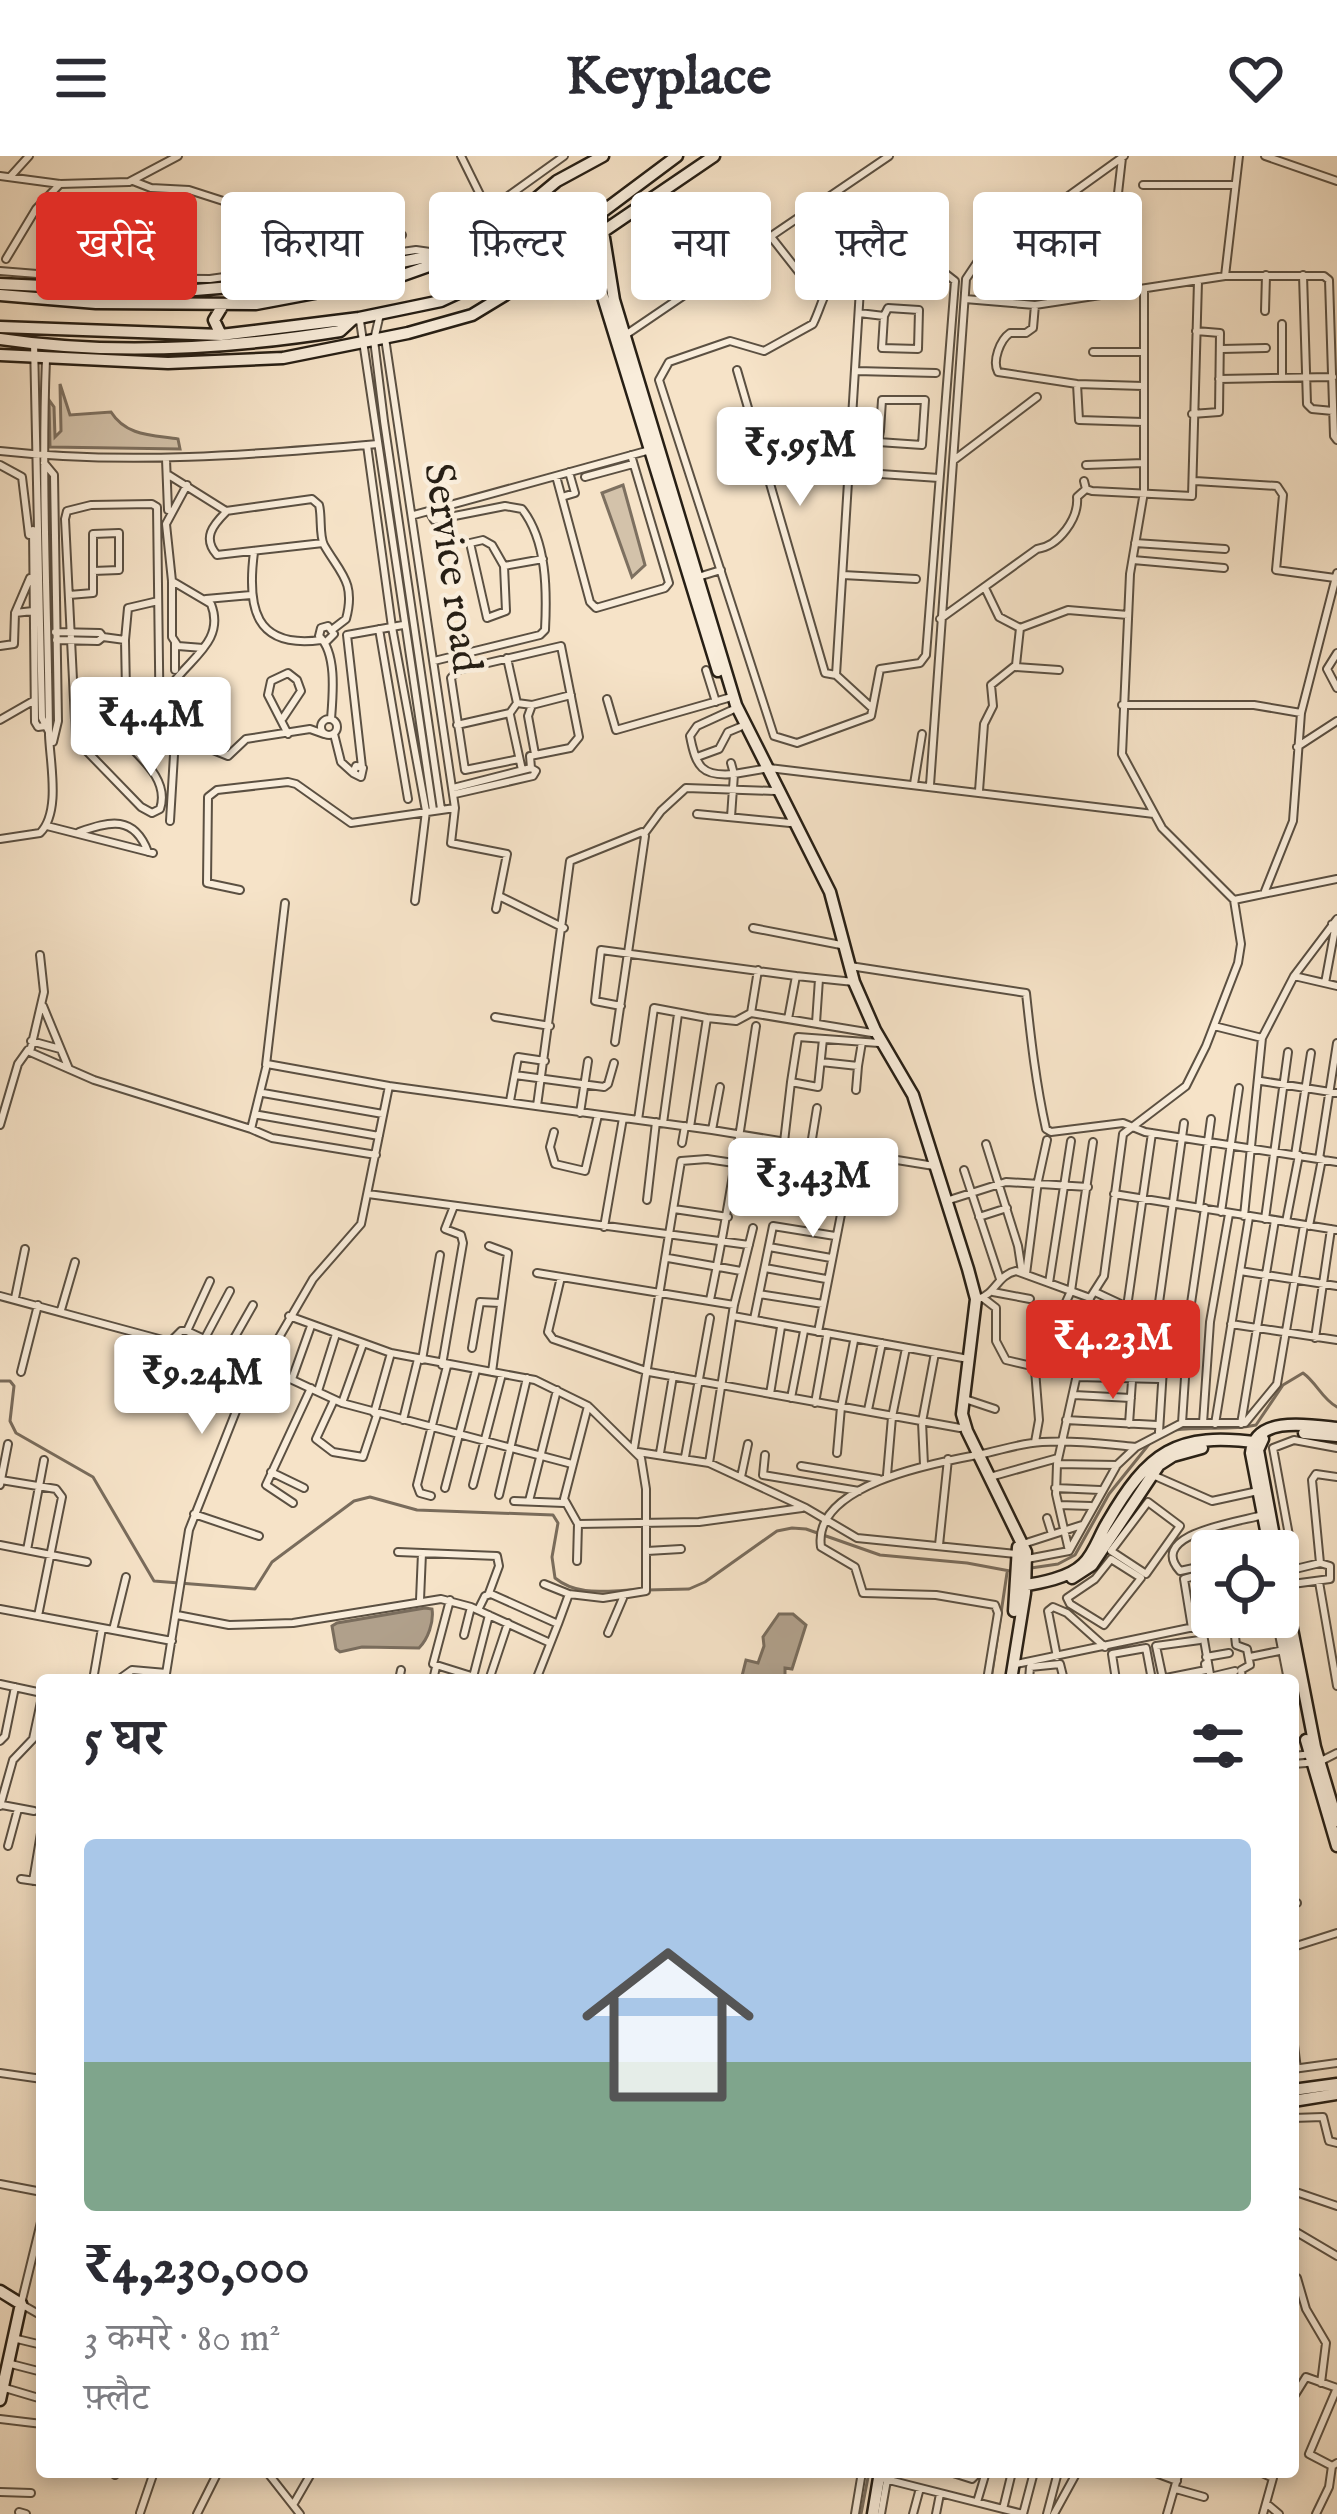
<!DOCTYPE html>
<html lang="hi">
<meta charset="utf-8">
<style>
:root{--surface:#fff;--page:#f7f7f7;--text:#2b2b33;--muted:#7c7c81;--accent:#d93025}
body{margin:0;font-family:"IM FELL English","Noto Serif Devanagari",serif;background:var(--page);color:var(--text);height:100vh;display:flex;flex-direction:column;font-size:45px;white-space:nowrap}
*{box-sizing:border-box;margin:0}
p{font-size:39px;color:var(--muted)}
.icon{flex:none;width:66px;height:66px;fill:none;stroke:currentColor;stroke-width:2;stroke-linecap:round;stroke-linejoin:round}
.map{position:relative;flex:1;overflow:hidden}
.sheet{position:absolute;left:36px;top:1518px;width:1263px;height:804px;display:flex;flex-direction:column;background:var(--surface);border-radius:12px;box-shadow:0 6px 18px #0003}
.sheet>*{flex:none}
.top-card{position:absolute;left:36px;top:36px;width:1266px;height:108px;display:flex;gap:24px}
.tools{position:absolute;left:1191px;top:1374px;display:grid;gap:24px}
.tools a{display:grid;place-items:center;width:108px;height:108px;border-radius:12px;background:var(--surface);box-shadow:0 6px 18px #0003;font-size:60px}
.price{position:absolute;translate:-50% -102px;padding:0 27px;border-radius:12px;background:#fff;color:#222;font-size:39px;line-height:78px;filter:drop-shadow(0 3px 6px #0008)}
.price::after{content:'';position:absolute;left:50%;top:72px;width:36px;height:27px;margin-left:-18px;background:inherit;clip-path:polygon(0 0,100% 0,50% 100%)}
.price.active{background:var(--accent);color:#fff}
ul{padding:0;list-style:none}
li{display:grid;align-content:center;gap:24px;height:636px;padding:0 48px}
li span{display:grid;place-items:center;height:372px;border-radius:12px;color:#555}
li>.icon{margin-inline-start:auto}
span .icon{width:216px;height:216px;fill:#fffc;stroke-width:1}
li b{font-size:51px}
h2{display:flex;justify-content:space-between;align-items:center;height:144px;padding:0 48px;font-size:51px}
.pill{padding:0 42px;border-radius:12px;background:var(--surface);box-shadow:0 6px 18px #0003;font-size:42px;line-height:108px}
.pill.active{background:var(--accent);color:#fff}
header{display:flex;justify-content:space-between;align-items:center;height:156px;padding:0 48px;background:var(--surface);font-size:54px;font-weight:700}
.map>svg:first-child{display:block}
.green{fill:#d3c2aa;stroke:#7d7060;stroke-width:3}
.water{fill:#b0a08b;stroke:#796c5c;stroke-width:3}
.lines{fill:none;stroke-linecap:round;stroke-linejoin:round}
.stream{stroke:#796c5c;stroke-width:3}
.street-casing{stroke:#5b5042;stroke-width:10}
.secondary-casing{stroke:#271f15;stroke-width:15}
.street{stroke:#f9eddb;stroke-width:6}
.secondary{stroke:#f9eddb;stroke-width:10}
.labels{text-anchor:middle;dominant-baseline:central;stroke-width:9;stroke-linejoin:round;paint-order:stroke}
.street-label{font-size:42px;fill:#271f15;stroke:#f9eddb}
</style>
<header><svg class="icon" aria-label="menu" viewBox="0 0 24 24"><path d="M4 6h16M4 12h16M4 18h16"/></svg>Keyplace<svg class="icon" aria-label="heart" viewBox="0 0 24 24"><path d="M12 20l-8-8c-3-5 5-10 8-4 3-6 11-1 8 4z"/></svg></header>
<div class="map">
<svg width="1337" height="2358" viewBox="0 0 1337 2358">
<rect width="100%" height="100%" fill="#f6e3c8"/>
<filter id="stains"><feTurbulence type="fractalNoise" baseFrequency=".00167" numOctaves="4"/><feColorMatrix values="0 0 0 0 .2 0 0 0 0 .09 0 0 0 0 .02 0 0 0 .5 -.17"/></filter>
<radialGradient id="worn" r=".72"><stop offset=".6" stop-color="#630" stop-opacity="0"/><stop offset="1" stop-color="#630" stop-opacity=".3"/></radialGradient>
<!-- green -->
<path class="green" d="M60 228 70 259 111 256C126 280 152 279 178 283L180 293 50 291 49 244 54 251 55 281 61 275Z
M623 329 645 409 632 421 602 337Z"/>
<!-- water -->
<path class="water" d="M425 1452 432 1453C434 1466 428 1483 419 1492L362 1491 340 1496 336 1493 332 1470 337 1467Z
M779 1458H793L806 1469 792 1513 785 1512V1524H741L746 1504 758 1507 764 1490 763 1481Z"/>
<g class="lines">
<!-- stream -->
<path class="stream" d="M0 1225H10L14 1230 10 1265 16 1277 93 1321 154 1425 255 1433 272 1406 354 1345 370 1341 417 1354 553 1359 558 1367 552 1401 555 1422C577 1440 604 1435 631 1434
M1175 1274C1203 1270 1228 1275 1256 1269L1283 1229 1303 1217C1317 1227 1322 1243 1337 1251
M1031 1412 1058 1408 1075 1399 1109 1338 1150 1287
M647 1434 689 1433 705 1426 777 1375 792 1372 806 1373 880 1399 967 1407 1010 1415
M991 1524 1007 1417
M861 2358 869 2316"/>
<!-- street casing -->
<g class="street-casing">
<path id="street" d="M461 0 497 73
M1265 0 1337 25
M0 20 60 28 129 26 178 0
M10 21 29 0
M133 25 151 32 189 34 245 52 243 80 248 97 280 106 289 114
M1143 29H1235
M366 55 371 101
M486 56 564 0
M350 69 367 72
M369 82 402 79
M772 82 801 119
M6 103 36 53 60 28
M0 115 87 122 210 123 416 94 437 97
M861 116 946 118 955 125 926 499 920 507 880 513 871 560 797 587 774 580 659 224 669 206 730 185 764 195 813 168C828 136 820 129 861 116Z
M861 117 836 519 872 552
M1303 119 1307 248 1312 253 1333 255
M1225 120 1239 0
M1121 138 1110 108 1122 2
M965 143 1035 149 1225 120H1324L1329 124 1334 280 1337 284
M1035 149 1033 172 1026 177H1010C1000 184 992 205 998 216L1077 228 1143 230
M1265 155 1266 119
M859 157 884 160 888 152 919 154 918 193 882 192 884 160
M380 158 374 184 384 265 441 653
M360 165 433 654
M1282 168V221
M624 180 889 0
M385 182 455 652
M34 186 42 562 49 576
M1222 193 1266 192
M1093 196H1143
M737 214 825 517 836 519
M856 215 936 217
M1219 223 1333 221
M1077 228 1079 264 1143 266
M1192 258 1219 256 1220 177 1196 175
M852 274 880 275 878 286 922 289 925 244H882L880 275
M367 289 392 471 426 655 415 745
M0 295C127 309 251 299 378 288
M166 303 168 354
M954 304 1037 241
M44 307 54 319 58 565 53 586
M0 309 22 321 29 379
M1086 309 1144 307
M851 316 939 322
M167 318 226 355 312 343 319 349C322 360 319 379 324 389 340 417 356 426 346 463L333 473
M556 320 590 446 596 452 665 432 669 427 631 299
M585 321 633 308
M1084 325 1086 333 1092 335 1192 340 1198 125
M1195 325 1277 330 1283 339 1276 414 1335 422
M187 329 166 368 172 425V481L178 490 203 492
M565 340 575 337 569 316
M429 355 434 364 505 350 522 353C547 385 547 435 545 474L540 479 434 505
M226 356C213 369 202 382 217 399L323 387
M414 359 650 294
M33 374 35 566 38 571 45 570
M1135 387 1225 393
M254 396C247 451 254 493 321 484
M1133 404 1224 412
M504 410 492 389 483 384 470 387 487 462 506 455 504 410 543 403
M843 419 916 423
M698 421 721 414
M172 425 211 448C225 484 192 501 173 527L175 571 171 578 179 582 182 573 175 571
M985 432 999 461 1020 472
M69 439 93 437V378L119 377V414L93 415
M206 443 251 439
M15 457 30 422
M940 463 1037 393C1059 390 1079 362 1077 341L1086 333
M379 473 408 643
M55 476 100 477 103 481 125 484 128 452 158 445
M347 479 362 611
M347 479 403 469
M56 484 98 485 103 481
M125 484 126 535
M326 486 334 478 328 470 321 472 319 480C337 497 333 538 331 563
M0 490 14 488 15 457 33 455
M1337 497 1327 513 1337 532
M507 502 517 547
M1015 511 1059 514
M175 514V487
M706 514 716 546
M607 543 616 574 728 542
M532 549 571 539
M1122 549H1254L1301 557
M510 559 522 614
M283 562 301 535 297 524 288 517 271 525 268 539 288 578
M321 571a8 8 0 1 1 16 0a8 8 0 1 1-16 0Z
M0 564 33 545
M457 569 510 557 517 547 532 549 528 560 535 598
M334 578 341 606 352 616
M120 580C139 601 170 623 160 653L152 657 141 651 76 584 65 363 67 355 91 349 152 348 157 351 160 585
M181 581 228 600 246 583 310 573 324 578
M1297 591 1337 565
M697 601 719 593 728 576 740 571
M519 603 465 614 451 522 458 514 561 490 579 581 570 592 530 600 531 612
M731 607 734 618C702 621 696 611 690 580L697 570 732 554
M356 610 363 612 361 621 353 617Z
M914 628 922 578
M930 629 966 123 978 105 1124 0
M453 632 531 612
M979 635 984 568 993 550 991 529 1016 509 1020 472 1068 454 1128 459
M455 638 533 620 536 615 531 612
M697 658 790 667
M731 661 734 618 769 612 1154 658
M170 665 175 582
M47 670 153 697
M79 676C110 665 134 659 148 696
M644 678 661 655 686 632 775 635
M0 683 40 677C61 656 50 607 49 579 48 454 41 328 46 203
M240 734 207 727 208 641 217 634 288 626 296 628 351 667 455 652 451 687 507 698 496 753
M1265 735 1293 665 1301 557 1337 417
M499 740 564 772
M1234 744 1337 723
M753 772 841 789
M40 799 44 836 30 896 94 924 251 973 267 908 389 930
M850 810 1026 837C1031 884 1036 928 1046 973L1051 976 1123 967 1145 976 1337 1006
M796 820 854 826
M1294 820 1337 830
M1325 827 1335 773 1332 768 1337 770
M43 850 69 913
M621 850 595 845 601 794 796 820 788 863
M751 857 758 814
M495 861 550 870
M816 867 819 823
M1214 870 1262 882 1294 820 1337 763
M823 883 818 931 791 926 798 881 879 887
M31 885 60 893
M821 906 858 910 862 886
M266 909 285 747
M515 919 604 931 608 928 614 907
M1261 925 1337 937
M856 934 858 910
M263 937 383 958
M510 945 518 901 545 905
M537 950 570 705 642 676 645 680 615 886
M580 957 588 905
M259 959 379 980
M638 964 654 852 707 862
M663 967 678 858
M0 969 18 908 28 894
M690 971 707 862 736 865 751 857 872 877
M251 973 272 982 376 999
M712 974 720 931
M554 976 550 991 555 1008 585 1015 598 959
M1152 977 1127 1151 1157 1161
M784 986 791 926
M682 987 685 970
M986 988 1018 1090 1022 1116
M811 989 817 952
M1295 999 1311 897
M1319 1003 1337 887
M964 1014 1000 1123
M368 1038 749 1089
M1114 1038 1337 1074
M647 1044 656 966
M946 1045 1006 1026 1088 1031
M1199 1052 1211 963
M674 1053 728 1061
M1221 1056 1239 932
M1244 1060 1262 882
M979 1061 1007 1052
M1265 1063 1288 896
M1286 1066 1299 999
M1309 1070 1322 1003
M604 1071 623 962
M489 1090 508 1097 492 1216
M769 1091 831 1102
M668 1102 741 1115
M765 1112 826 1123
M1240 1115 1337 1130
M537 1117 734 1149
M1026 1118 1038 1025 1047 984
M561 1121 548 1176 553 1183 649 1216 960 1272
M1049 1127 1071 985
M993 1136 1030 1143
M1095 1136 1127 1151
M759 1138 823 1148
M0 1140 170 1186 181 1175H187L210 1125
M15 1142 25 1093
M983 1142 996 1152V1185L1006 1204 1036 1211
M978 1143C996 1138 997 1119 1016 1115L1090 1142
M710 1144C729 1053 742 962 756 870
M61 1154 75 1106
M289 1160 391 1197 535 1224 588 1250 641 1302 646 1333V1435L603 1442 569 1438
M733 1160 963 1202
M754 1163 773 1070 835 1080
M1231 1168 1337 1184
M187 1175 342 1247 572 1308
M818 1176 853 997
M205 1182 230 1135
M1315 1182 1331 1073
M472 1192 480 1146 500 1147
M228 1193 253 1149
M422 1204 440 1099
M442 1209 463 1087 461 1079 445 1073 454 1050
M21 1216 38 1149
M1077 1221 1160 1223
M292 1223 311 1170
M318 1235 336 1178
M770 1238 781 1171
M1074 1239 1131 1242
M791 1242 804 1175
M965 1243 995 1253
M334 1244 316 1283 333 1296 363 1301 377 1259
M342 1247 363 1188
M815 1247 827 1180
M868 1254 882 1187
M374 1257 391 1197
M403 1264 418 1203
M1066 1264 1157 1269
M1182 1267 1189 1161 1205 1052
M1203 1267 1210 1166 1229 1058
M1129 1268 1134 1196 1144 1158
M1215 1268 1249 1061
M1241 1268 1275 1064
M1159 1276 1166 1165 1157 1161 1184 967
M1035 1286 1039 1264 1035 1214 1071 1135 1093 986
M634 1292 681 1005 707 1003 767 1012
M638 1296 709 1307 806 1352 857 1382 1016 1398
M660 1297 673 1220
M837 1297 841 1251 854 1185
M685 1301 710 1162
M709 1307 734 1149 753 1072
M1057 1308 1117 1309
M924 1309 922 1266 935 1197
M801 1310 879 1323
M271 1316 304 1332
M763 1319 859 1335
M763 1319 765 1299
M887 1319 892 1261 906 1192
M1155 1320 1212 1345 1258 1335
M741 1321 748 1288
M990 1321 1058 1302
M1 1324 56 1333 62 1341 38 1460
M0 1329 8 1288
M473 1329 502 1218
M445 1332 476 1214
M1055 1332 1100 1334
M499 1339 527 1222
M431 1340 420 1337 417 1329 447 1210
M514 1345 564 1347
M529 1345 557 1234
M1148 1346 1180 1370 1146 1418 1111 1395Z
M293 1347 266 1329 311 1232
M1059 1349 1091 1350
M194 1358 259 1380
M1047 1362 1052 1378
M578 1368 699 1366 802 1352
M1023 1388 1082 1369
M0 1389 87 1406
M939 1389 948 1303
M27 1394 44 1304
M647 1395 681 1393
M1069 1395 1056 1338 1057 1308 1082 1196 1090 1142 1104 1120 1123 978 1186 930 1206 890 1238 807 1241 788 1234 744 1162 672 1122 598 1130 418 1144 336V133
M398 1396 497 1400 499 1410 489 1437
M1027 1403 1069 1395 1117 1309 1136 1291 1182 1267H1245L1277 1228 1304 1069
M1111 1403 1141 1422 1104 1469 1070 1448 1067 1442 1095 1423Z
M577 1405 578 1368 564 1343 588 1250
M1212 1408 1180 1415C1146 1378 1239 1366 1263 1359
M1295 1412 1273 1292 1294 1284 1337 1292
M1283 1416 1320 1407
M1319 1426 1337 1530
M1285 1429 1330 1423V1410L1320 1407 1312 1324 1316 1318 1337 1321
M420 1444 422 1397
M450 1444 433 1508 484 1524
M0 1453 172 1485
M478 1454 485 1440 491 1438 558 1468 569 1438 544 1428
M177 1459 229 1469 293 1467 441 1443 471 1451 548 1486
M1198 1471 1196 1464 1212 1461
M1234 1471 1236 1489 1247 1493 1250 1509 1241 1514 1242 1524
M1192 1472 1184 1423 1209 1416 1212 1425
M113 1474 126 1421
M608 1477 623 1442
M464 1479 471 1451
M1146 1492 1152 1524
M1057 1501 1048 1455 1053 1451 1067 1457 1105 1491
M1206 1501 1229 1497
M1250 1501 1284 1494
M1016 1508 1242 1461
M473 1521 489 1459
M1210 1521 1235 1515
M1163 1523 1156 1490 1200 1484
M93 1524 102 1472
M118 1524 132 1514 166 1517
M165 1524 189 1374 248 1225 263 1209 313 1123 361 1068 389 930 712 974 934 1010
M399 1524 401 1514
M433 1524 436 1511
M489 1524 508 1467
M536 1524 558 1468
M987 1524 998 1457 995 1449 936 1439 863 1437 855 1411 821 1391C812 1329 934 1307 977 1299 999 1295 1020 1287 1042 1286 1073 1284 1105 1288 1136 1291
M1029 1524 1030 1511 1060 1508 1064 1524
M1116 1524 1112 1498 1146 1492
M1156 1524 1206 1514 1205 1508
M1211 1524 1203 1478 1272 1462 1277 1468 1288 1524
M0 1528 42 1537
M0 1585 5 1580 15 1531
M1293 1600 1313 1598
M1293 1608 1319 1606 1337 1597
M2 1649 34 1655
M0 1650 13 1604 33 1583 42 1541
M8 1690 18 1653
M21 1723 42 1726
M33 1725 42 1671
M1293 1747H1297
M1293 1791 1337 1777
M1293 1881 1297 1913
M1293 1913 1337 1907
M0 1917 42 1923
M1293 1962 1323 1961 1329 1985 1337 1987
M0 2028 42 2036
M1293 2035 1337 2050
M42 2062 21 2148 42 2160
M1293 2074 1337 2100
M1297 2122 1306 2153 1326 2187 1321 2227
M13 2182 42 2189
M11 2208 42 2216
M5 2232 42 2243
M1293 2242 1306 2221 1337 2232
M0 2263 42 2268
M1332 2310 1309 2298 1337 2232
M267 2316 300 2358
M950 2316 972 2323 979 2316
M1153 2316 1177 2325
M1260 2316 1273 2322 1263 2358
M115 2319 116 2316
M881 2322 1023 2358
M1176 2333 1204 2341
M0 2336 31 2337
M977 2346 986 2316
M1267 2348 1279 2358
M293 2349 312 2316
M1003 2353 1012 2316
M19 2356 26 2358
M140 2357 154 2316
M197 2358 218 2316
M855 2358 862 2316
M881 2358 887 2324
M913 2358 920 2332
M936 2358 940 2338
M1023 2358 1034 2316
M1047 2358 1058 2316
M1054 2358 1077 2316
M1167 2358 1179 2316
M1316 2358 1329 2331 1332 2310 1337 2307"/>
</g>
<!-- secondary casing -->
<g class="secondary-casing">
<path id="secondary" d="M600 57 614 144 736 549 830 736 854 826 875 874 913 939 968 1113 976 1143 962 1258 967 1275 1026 1396 1025 1437 1011 1524
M571 76 587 89 718 515
M601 77 714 0
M0 128 171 136 306 125 441 98 454 102
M0 139 96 147 256 148 395 122 474 94 557 25 603 0
M0 171 221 179 359 162 441 145 482 126 543 87 586 68 677 0
M221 179 214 164 223 149
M0 183C113 200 228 193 340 175L353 163
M0 199 168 207 283 202 408 177 472 159 587 89
M1304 1277 1337 1280
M1263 1283 1258 1294 1273 1375
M1270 1395 1251 1297C1255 1259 1310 1269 1337 1272
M1278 1401 1315 1591 1337 1665
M1072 1422 1092 1409 1159 1309 1173 1300 1202 1292
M1021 1430C1040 1427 1069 1422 1083 1408 1094 1398 1099 1380 1107 1367 1148 1296 1176 1275 1260 1287
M1278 1444 1296 1531
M1014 1455 1018 1391
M1306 1584 1337 1690
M1293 1934 1337 1928
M1293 1945 1337 1938
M0 2135 21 2148 0 2244
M873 2358 880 2316"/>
</g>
<!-- street -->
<use href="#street" class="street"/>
<!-- secondary -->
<use href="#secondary" class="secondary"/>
</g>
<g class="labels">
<!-- street labels -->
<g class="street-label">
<text transform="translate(451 412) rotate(82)">Service road</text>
</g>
</g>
<rect width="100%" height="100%" filter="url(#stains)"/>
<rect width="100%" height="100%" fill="url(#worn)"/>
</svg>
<div class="tools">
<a><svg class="icon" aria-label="locate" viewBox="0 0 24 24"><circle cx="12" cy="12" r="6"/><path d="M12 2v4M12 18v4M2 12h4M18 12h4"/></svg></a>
</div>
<b class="price" style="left:800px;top:353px">₹5.95M</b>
<b class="price" style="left:151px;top:623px">₹4.4M</b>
<b class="price" style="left:813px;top:1084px">₹3.43M</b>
<b class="price active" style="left:1113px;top:1246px">₹4.23M</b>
<b class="price" style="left:202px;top:1281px">₹9.24M</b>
<div class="top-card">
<a class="pill active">खरीदें</a>
<a class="pill">किराया</a>
<a class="pill">फ़िल्टर</a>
<a class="pill">नया</a>
<a class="pill">फ़्लैट</a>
<a class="pill">मकान</a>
</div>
<section class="sheet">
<h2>5 घर<svg class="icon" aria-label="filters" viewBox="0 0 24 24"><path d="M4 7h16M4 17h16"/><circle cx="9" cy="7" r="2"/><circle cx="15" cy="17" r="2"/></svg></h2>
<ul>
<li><span style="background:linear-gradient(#a9c7e8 60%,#7fa58c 0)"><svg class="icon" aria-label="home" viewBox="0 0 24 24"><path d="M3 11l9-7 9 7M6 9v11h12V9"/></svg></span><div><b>₹4,230,000</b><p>3 कमरे · 80 m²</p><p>फ़्लैट</p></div></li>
</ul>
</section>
</div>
